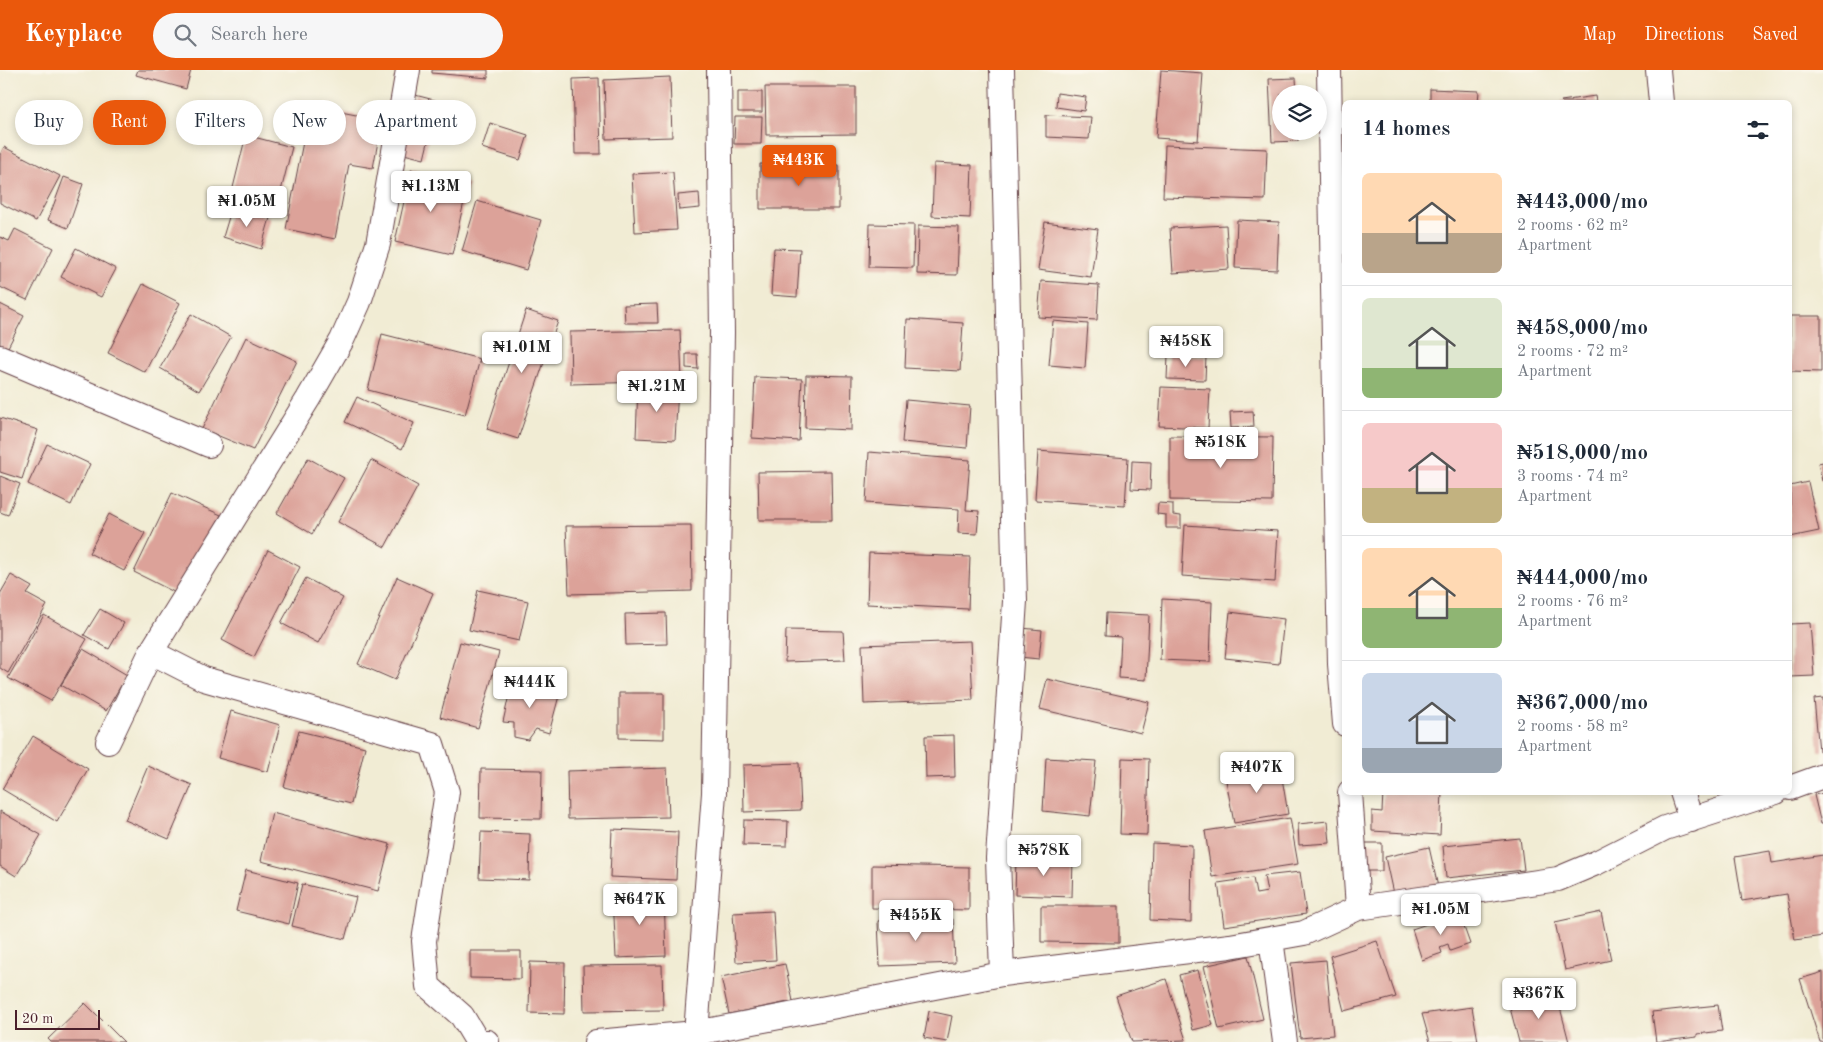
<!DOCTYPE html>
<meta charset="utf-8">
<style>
:root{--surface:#fff;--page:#f6f6f7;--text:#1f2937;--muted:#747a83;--line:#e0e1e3;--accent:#ea580c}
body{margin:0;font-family:"Old Standard TT",serif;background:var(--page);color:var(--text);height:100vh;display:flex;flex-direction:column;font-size:19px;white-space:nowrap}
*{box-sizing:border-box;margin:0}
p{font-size:16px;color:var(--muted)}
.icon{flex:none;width:28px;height:28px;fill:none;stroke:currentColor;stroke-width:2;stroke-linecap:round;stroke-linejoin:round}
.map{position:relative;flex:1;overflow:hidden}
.sheet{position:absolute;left:1342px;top:30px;width:450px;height:695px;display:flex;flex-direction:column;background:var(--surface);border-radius:8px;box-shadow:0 2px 8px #0003}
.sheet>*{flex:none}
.top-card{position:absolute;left:15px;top:30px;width:475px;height:45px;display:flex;gap:10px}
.tools{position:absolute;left:1272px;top:15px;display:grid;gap:10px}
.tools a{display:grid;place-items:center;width:55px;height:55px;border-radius:50%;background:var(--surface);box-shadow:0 2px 8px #0003;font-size:25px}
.scale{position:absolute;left:15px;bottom:12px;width:85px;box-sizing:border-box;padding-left:5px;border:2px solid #4a1f2b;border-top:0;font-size:14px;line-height:18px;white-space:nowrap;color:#4a1f2b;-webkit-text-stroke:4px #fbf7ec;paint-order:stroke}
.price{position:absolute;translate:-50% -42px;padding:0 11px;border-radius:5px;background:#fff;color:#222;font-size:16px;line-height:32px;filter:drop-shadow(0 1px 2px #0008)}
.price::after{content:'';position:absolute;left:50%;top:30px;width:15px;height:11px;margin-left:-8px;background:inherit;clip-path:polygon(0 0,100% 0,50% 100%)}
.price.current{background:var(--accent);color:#fff}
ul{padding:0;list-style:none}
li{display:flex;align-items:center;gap:15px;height:125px;padding:0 20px}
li+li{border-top:1px solid var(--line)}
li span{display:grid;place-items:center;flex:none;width:140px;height:100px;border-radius:8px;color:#555}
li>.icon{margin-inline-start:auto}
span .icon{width:60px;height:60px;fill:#fffc;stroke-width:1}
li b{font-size:21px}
h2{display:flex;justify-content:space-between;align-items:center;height:60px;padding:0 20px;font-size:21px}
.chip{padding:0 18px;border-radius:22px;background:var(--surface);box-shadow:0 2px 8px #0003;font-size:18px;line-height:45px}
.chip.current{background:var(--accent);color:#fff}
header{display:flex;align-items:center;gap:30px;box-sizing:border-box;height:70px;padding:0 25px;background:var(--accent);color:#fff}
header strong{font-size:24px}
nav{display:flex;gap:28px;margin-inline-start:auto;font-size:18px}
.search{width:350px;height:45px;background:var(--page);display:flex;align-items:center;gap:12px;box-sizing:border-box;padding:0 18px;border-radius:28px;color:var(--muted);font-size:19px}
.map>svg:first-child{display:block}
.building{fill:#dca299}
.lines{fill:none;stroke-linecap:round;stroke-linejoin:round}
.street-casing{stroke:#633e44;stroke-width:26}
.street{stroke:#fff;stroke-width:24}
</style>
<header>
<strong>Keyplace</strong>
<div class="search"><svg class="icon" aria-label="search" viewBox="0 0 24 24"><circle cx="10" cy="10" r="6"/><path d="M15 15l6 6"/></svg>Search here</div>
<nav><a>Map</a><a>Directions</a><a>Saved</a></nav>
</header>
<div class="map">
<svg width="1823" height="972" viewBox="0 0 1823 972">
<rect width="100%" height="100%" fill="#fbf7ec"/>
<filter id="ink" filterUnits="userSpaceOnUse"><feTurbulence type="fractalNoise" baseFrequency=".02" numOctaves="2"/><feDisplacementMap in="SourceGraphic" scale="10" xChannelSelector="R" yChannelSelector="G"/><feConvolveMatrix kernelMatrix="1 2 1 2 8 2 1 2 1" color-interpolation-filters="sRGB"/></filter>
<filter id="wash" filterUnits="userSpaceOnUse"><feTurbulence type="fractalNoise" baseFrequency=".0096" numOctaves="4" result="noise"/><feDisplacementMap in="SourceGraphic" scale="20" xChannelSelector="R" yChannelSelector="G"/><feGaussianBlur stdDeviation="1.12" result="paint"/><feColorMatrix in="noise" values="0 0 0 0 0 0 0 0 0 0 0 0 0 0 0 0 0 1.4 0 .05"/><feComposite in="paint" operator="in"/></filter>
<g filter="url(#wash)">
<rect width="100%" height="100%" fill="#f1ecd4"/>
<g id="blocks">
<!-- building -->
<path class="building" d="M138 0H191L186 19 136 5Z
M432 0H488V8L432 3Z
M1161 0 1203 3 1198 71 1156 68Z
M670 7 672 67 606 69 604 10Z
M599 8 601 84H575L573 9Z
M1296 8 1297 24H1281V61H1298V71L1272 72 1269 9Z
M765 17H856V64L766 65Z
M1430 19 1479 21 1478 32H1430Z
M738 22H762V42H738Z
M1057 23 1086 27 1084 41 1056 37Z
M415 25 438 31 424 89 400 83Z
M1595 26 1596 32H1562L1561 31Z
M310 36 382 50 373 98 349 94 335 169 286 159Z
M1046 45 1091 47 1089 69 1046 67Z
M735 47H762L761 74H734Z
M490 53 528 65 520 90 482 78Z
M246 65 292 77 276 141 230 130Z
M1165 75 1267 79 1265 130 1163 127Z
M4 77 60 106 36 151 0 133V85Z
M934 93 972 95 970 148 932 146Z
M760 94 839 95V139H760Z
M411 100 468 114 452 185 395 172Z
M673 102 677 160 635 162 632 104Z
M64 107 83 114 68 158 48 150Z
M699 123 700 138 679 140 678 125Z
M477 131 541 150 526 200 462 181Z
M232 137 270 148 261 179 223 167Z
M1237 150 1279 152 1277 200 1235 198Z
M1045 152 1098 159 1091 207 1038 200Z
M870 154 914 155 913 198 869 197Z
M1226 155 1229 199 1173 203 1170 158Z
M918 156 959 157 957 205 917 204Z
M15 159 53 178 27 230 0 217V167L9 171Z
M76 178 116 199 101 227 61 207Z
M774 178 800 179 797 227 771 225Z
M1041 211 1099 215 1097 250 1038 247Z
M143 214 180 233 145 302 108 283Z
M0 234 24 246 5 283 0 281Z
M657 234 658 253H625L624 235Z
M526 240 558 251 518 369 487 359Z
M191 244 231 267 199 321 160 298Z
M1790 246H1821V302L1790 301Z
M907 249 963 253 960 301 905 298Z
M1053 251 1088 254 1085 298 1049 295Z
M680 260 682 311 571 314 570 262Z
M382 264 480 289 465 345 368 320Z
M246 267 297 291 253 380 202 359Z
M686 284H697L698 299 686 298Z
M1168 285 1206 287 1205 310 1167 309Z
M806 305 852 306 851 360 805 358Z
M755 307 802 309 799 371 752 368Z
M638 316 678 318 675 370 636 368Z
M1161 317 1210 319 1208 358 1159 356Z
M357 327 414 353 402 379 345 352Z
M906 330 970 336 967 378 902 372Z
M1253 341 1254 357 1231 358 1230 342Z
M0 348 38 360 22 409 0 402Z
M1170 366 1273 367 1272 432 1170 430Z
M47 374 90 394 71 435 28 414Z
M1038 381 1128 388 1125 436 1035 430Z
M869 382 970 390 966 440 979 441 977 464 958 463 959 439 866 433Z
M308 388 344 408 312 464 277 443Z
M371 390 418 416 385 477 338 452Z
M1132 391 1151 392 1150 420 1131 419Z
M1823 392V411H1822L1818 393Z
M831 401 832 450H759L758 402Z
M0 406 20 414 8 445 0 442Z
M1808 412 1819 461 1790 467V416Z
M172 423 221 445 178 524 134 502Z
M1158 433 1173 434V445L1181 446V458H1166V445L1157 444Z
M109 444 145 463 124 501 89 483Z
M691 455 692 521 569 524 566 456Z
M1185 455 1278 461 1275 512 1182 506Z
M268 480 300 497 254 587 222 570Z
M869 483 970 487 968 539 867 534Z
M11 505 32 517 27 524 47 535 8 603 0 598V524Z
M397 507 433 523 395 610 358 594Z
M306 508 343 528 318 573 281 553Z
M478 520 528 531 519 571 469 560Z
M1162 529 1212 532 1210 592 1160 590Z
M100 539 124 553 109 579 84 565Z
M1230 542 1284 549 1279 594 1225 588Z
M666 543 667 574 626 575 625 544Z
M1106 543 1149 545 1146 610 1119 608 1121 567 1105 566Z
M44 545 87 569 51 631 8 608Z
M1810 553 1814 606 1790 607V554Z
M1021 558 1042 560 1039 589 1019 587Z
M786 560 843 561 845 590 785 592Z
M970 571 973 630 864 634 862 575Z
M460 572 499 582 478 658 440 647Z
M83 579 127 605 106 641 61 615Z
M1047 609 1149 632 1141 663 1040 639Z
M512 611 560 622 549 663 536 659 528 670 514 667V653L503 652Z
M619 623H664V669L619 668Z
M1823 628V681H1819L1814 629Z
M231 641 280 655 268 702 218 688Z
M299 661 365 677 351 734 284 717Z
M954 665 955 707 926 708 925 666Z
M33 666 88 699 57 752 2 719Z
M1046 688 1096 691 1090 746 1043 741Z
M1122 688 1149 689 1147 765 1120 764Z
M799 693 801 740 744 742 743 695Z
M148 696 192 715 169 769 125 750Z
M1280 696 1288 744 1234 753 1225 705Z
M667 698 669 747 568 749 567 701Z
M481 699 542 700 541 749 480 748Z
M1383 722H1442L1440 765 1372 761V741L1382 742Z
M1823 723V754H1821L1814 725Z
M0 741 41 765 16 806 0 796Z
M272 743 390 774 378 821 261 791Z
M1290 748 1298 794 1212 807 1205 761Z
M744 750 788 751 787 776 743 775Z
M1328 751 1330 773 1299 775 1298 754Z
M612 759 678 762 676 810 610 807Z
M481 762 530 764 529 810 479 808Z
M1520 768 1524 800 1446 808 1443 776Z
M1152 773 1192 775 1191 852 1150 850Z
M1362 773H1382V801H1363Z
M1429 777 1438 817 1394 828 1385 787Z
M1770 781 1772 793 1823 785V866L1795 870 1787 824 1742 831 1735 787Z
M1016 788 1073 789 1072 827 1015 825Z
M872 795 969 797V840L872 838Z
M246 800 298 813 289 854 236 841Z
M1300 802 1306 844 1224 856 1218 813 1253 808 1256 824 1267 822 1264 806Z
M302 814 356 827 345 869 292 856Z
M664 825 666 886 616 888 613 827Z
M1041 836H1119V873L1041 872Z
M773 841 776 890 736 892 733 843Z
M1601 842 1611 890 1565 900 1555 852Z
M1459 843 1470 874 1450 881 1448 874 1440 877 1442 883 1422 890 1412 859Z
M953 849 955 893 880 896 878 851Z
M1377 871 1396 927 1344 941 1330 886Z
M470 881H521V909L470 908Z
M1248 886 1263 949 1219 959 1204 896Z
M1326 890 1333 965 1300 968 1291 893Z
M530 892 565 893 564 944 529 943Z
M785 894 793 931 729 944 721 907Z
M662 895 663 940 584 941 583 896Z
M1198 900 1213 955 1193 960 1179 905Z
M1823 902V972H1820L1800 909Z
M1166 909 1186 970 1132 972 1116 926Z
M1556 922 1569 972H1519L1509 934Z
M85 933 124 972H51L48 969Z
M1718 935 1722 961 1697 964V967L1656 972 1652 942Z
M1472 937 1478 971 1430 972 1422 944Z
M929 941 952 946 947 972 924 968Z"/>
</g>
</g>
<g filter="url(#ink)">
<use href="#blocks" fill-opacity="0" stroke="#633e44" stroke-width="1"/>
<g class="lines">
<!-- street casing -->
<g class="street-casing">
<path id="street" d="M1002 0 1015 531 998 788 1002 904
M1329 0 1340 594 1345 654
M1658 0 1661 32
M0 287 209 375
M151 582 204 609 432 674 447 722 424 871 428 916 462 946 477 971 487 972
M108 672 151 582 308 329 342 270 359 232 378 174 408 0
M1790 718 1823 706
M1350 722 1358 838
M1682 722 1691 750
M1271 869 1285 972
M696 963 714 723 722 263 719 0
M596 972 696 963 1002 904 1230 876 1304 863 1358 838 1558 809 1596 793 1665 758 1776 722"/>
</g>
<!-- street -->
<use href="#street" class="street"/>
</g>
</g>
</svg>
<div class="tools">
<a><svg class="icon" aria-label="layers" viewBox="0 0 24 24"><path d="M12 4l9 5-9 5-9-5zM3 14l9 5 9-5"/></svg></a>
</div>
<div class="scale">20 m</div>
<b class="price current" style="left:799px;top:117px">₦443K</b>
<b class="price" style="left:431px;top:143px">₦1.13M</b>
<b class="price" style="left:247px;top:158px">₦1.05M</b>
<b class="price" style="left:1186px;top:298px">₦458K</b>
<b class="price" style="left:522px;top:304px">₦1.01M</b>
<b class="price" style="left:657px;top:343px">₦1.21M</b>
<b class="price" style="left:1221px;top:399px">₦518K</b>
<b class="price" style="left:530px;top:639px">₦444K</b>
<b class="price" style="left:1257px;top:724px">₦407K</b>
<b class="price" style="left:1044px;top:807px">₦578K</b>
<b class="price" style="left:640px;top:856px">₦647K</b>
<b class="price" style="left:1441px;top:866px">₦1.05M</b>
<b class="price" style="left:916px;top:872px">₦455K</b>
<b class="price" style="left:1539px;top:950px">₦367K</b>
<div class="top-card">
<a class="chip">Buy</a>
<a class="chip current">Rent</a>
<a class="chip">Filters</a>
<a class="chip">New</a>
<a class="chip">Apartment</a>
</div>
<section class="sheet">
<h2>14 homes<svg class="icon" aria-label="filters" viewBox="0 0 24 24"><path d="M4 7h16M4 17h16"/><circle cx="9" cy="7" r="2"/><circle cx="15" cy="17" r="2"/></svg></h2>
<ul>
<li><span style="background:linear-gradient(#ffd9b3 60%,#b9a48a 0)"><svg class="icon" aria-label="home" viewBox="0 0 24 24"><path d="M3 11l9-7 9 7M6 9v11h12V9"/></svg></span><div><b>₦443,000/mo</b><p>2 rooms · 62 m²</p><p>Apartment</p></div></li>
<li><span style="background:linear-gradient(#dfe7d0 70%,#8fb573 0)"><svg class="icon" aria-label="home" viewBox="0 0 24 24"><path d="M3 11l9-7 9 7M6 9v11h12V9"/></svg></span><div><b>₦458,000/mo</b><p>2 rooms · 72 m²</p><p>Apartment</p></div></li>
<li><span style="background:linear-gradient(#f6c9c9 65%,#c2b280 0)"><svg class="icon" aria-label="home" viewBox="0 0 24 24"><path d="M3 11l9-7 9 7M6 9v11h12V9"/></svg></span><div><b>₦518,000/mo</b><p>3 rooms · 74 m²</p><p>Apartment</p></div></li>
<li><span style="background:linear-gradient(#ffd9b3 60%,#8fb573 0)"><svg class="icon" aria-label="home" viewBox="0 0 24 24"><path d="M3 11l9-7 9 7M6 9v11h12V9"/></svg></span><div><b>₦444,000/mo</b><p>2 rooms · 76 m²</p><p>Apartment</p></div></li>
<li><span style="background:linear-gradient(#c9d6e8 75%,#9aa5b1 0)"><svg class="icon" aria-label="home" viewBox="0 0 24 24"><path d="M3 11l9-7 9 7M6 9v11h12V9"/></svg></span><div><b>₦367,000/mo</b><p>2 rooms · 58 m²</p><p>Apartment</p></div></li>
</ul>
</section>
</div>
